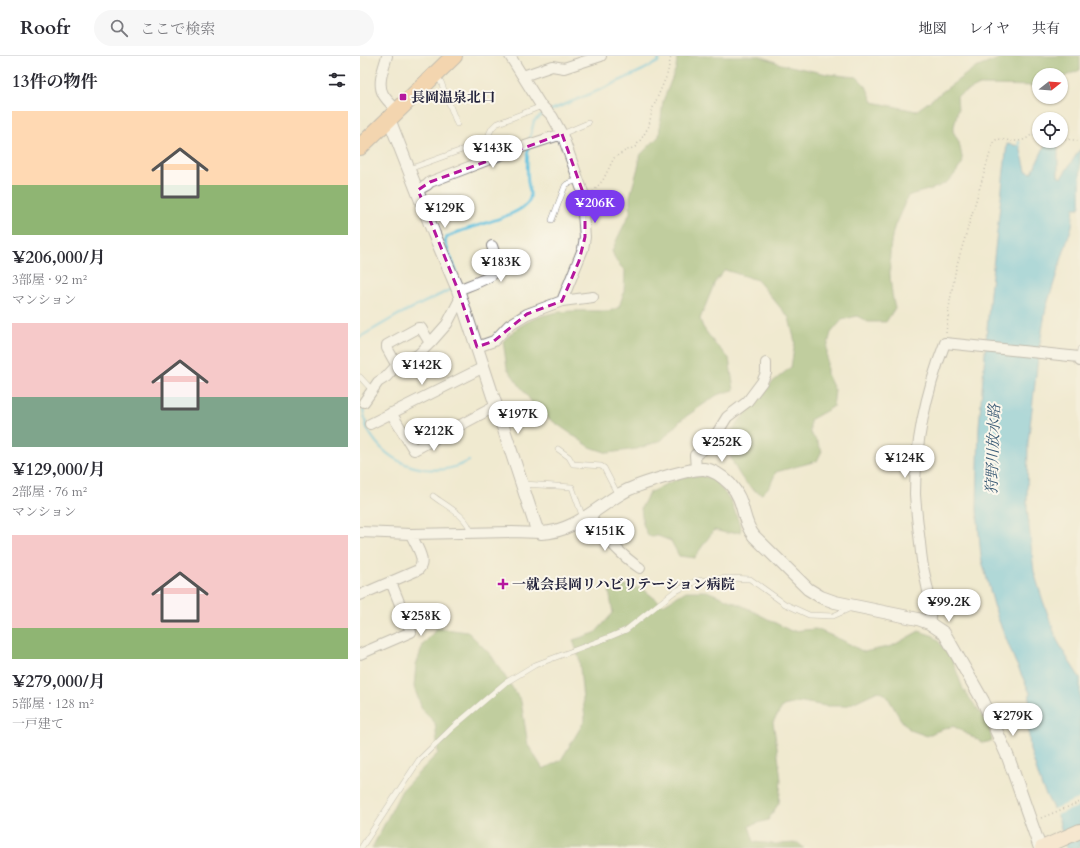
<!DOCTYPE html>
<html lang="ja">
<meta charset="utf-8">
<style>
:root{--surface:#fff;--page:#f7f7f7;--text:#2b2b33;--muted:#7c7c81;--line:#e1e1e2;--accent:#7c3aed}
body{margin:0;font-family:Cardo,"Noto Serif JP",serif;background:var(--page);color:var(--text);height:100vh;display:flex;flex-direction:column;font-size:15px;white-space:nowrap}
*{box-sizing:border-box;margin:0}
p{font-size:13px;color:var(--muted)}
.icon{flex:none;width:22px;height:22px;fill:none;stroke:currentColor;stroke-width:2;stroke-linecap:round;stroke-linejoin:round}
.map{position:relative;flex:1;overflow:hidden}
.panel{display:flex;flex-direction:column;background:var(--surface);width:360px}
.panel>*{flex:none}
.needle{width:26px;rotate:73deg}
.tools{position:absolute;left:672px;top:12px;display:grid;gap:8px}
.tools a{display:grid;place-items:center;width:36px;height:36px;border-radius:50%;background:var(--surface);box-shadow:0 1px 3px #0004;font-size:20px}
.price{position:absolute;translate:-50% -34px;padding:0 9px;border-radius:14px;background:#fff;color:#222;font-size:13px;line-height:26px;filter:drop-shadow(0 1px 2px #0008)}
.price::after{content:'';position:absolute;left:50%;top:24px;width:12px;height:9px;margin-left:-6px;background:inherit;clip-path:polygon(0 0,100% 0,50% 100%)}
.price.selected{background:var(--accent);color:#fff}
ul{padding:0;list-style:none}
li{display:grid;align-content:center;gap:8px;height:212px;padding:0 12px}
li span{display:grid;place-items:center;height:124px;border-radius:0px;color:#555}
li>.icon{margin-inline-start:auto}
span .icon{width:72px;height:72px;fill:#fffc;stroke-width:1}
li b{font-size:17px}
h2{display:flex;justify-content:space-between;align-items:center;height:48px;padding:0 12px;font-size:17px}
header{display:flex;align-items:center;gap:24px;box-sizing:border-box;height:56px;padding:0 20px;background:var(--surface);border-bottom:1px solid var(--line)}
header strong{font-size:19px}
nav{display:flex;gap:22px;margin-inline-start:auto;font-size:14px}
.search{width:280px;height:36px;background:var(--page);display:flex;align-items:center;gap:10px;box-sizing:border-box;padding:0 14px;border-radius:22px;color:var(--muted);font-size:15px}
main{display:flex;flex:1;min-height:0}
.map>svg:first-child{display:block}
.forest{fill:#86ac62;stroke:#54674e}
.water{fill:#63c3e1;stroke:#42728e}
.pier{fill:#f0ead0}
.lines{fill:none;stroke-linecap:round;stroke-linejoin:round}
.stream{stroke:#63c3e1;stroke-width:2.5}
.service-casing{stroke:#898686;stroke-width:6}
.minor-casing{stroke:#898686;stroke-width:12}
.tertiary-casing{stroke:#898686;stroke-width:14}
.secondary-casing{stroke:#898686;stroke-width:16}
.trunk-casing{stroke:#898686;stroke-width:18}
.path{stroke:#898686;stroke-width:1.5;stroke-dasharray:1 3;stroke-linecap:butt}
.service{stroke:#fff;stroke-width:5}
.minor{stroke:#fff;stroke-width:10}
.tertiary{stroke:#fff;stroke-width:12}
.secondary{stroke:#fce5cf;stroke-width:14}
.trunk{stroke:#f7bd88;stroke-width:16}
.marked{fill:none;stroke:#b5179e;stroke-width:3;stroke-dasharray:8 5;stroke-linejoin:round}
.poi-dot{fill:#b5179e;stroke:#fbf7ec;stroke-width:1.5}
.labels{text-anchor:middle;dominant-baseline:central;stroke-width:4;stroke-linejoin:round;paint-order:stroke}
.poi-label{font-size:14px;font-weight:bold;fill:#22223b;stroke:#fbf7ec;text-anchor:start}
.water-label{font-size:15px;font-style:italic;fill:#395a75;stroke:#fbf7ec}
</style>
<header>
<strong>Roofr</strong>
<div class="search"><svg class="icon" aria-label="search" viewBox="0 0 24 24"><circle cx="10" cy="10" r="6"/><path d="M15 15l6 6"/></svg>ここで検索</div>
<nav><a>地図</a><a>レイヤ</a><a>共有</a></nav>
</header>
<main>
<section class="panel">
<h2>13件の物件<svg class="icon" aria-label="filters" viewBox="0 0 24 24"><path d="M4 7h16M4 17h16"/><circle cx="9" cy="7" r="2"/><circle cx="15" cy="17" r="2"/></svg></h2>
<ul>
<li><span style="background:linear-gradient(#ffd9b3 60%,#8fb573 0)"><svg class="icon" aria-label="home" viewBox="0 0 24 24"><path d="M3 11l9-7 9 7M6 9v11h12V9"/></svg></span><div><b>¥206,000/月</b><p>3部屋 · 92 m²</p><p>マンション</p></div></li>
<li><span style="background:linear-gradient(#f6c9c9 60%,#7fa58c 0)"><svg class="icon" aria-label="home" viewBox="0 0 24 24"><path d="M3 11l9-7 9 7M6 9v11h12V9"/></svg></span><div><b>¥129,000/月</b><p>2部屋 · 76 m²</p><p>マンション</p></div></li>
<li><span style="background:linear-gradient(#f6c9c9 75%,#8fb573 0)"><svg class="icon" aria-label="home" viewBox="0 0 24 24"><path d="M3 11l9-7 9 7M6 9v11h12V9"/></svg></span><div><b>¥279,000/月</b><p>5部屋 · 128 m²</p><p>一戸建て</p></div></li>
</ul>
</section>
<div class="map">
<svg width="720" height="792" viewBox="0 0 720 792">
<rect width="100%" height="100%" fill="#fbf7ec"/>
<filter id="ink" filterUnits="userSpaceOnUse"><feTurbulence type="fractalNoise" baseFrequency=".025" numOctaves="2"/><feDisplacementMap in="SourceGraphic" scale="8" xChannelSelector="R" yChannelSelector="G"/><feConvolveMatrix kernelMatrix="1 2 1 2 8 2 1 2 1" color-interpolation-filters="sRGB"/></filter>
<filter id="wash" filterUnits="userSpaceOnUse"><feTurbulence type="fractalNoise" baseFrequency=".012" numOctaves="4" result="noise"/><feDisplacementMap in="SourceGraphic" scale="16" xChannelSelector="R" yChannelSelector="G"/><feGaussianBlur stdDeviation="0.9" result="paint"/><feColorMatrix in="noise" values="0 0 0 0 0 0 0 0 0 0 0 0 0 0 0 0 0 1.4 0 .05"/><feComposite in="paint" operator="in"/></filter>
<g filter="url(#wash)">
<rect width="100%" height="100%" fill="#f0ead0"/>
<!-- forest -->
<path class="forest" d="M317 0H400L421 8 467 18 497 21 506 30 513 46 556 55 613 13 646 0H720V14L701 22V19H679V30L620 29 597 40 598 54 593 75 599 86 603 106C599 112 594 121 587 126 576 134 560 135 548 140 544 150 539 159 535 169 527 193 529 228 535 252L526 266H508L497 260 482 264 471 277 467 292V318L475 335 473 351 450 364V377L456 384 462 395 457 405 416 416 410 430 402 438C398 436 394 435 391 432 377 420 370 401 365 385L379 365 404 333 431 311 435 286 429 262 397 224 365 214 355 226 340 263 343 271 355 288 369 302 374 334 357 339 321 364 302 384 277 393 248 397 230 391 178 355 147 312 143 285C149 280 155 273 162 269 190 252 216 255 247 255L253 254 259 251 264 236 265 215 256 205 252 195 257 183 270 157V140L279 108V100L299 80 303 45 316 12Z
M327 420H342L353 422 371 445 381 472 380 476 366 477 354 474 334 502 319 500 311 485 298 480H288L283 468 281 452 289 437 308 427Z
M263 529 283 533 303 549 326 535H347L383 550 431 575 456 573 482 584 504 596 532 590 559 575 574 580 591 600 603 633 629 669 632 685 623 687 593 670 575 676 567 680 550 674 541 664 527 640 518 635 486 650H465L442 646 423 650 413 666 417 691 421 724 419 747 408 764 389 770 394 786 416 788 438 787 444 792H12L42 734 78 697 75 667 62 653 54 631 56 609 63 589 77 572 108 576 131 599 161 645 168 689 183 713 201 704 225 664 219 602 213 584 235 577 253 557 249 535Z"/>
<!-- water -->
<path class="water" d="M687 85H698V120L701 122 720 93V150L719 152H714L712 170 686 252 679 293 668 387 667 452 674 516 683 545 697 584 709 605 720 622V792H706L699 764 682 731 670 694 668 667 670 637 655 605 637 560 621 501 617 453 619 370 630 237 647 88 660 90 666 115 672 117Z"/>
<!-- pier -->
<path class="pier" d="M720 742V750L694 760 691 754Z"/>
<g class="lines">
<!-- stream -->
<path class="stream" d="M189 55 242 33 283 14 298 6 300 0
M169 86 174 65 185 57
M659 93V86
M96 215 85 186 87 181C102 171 166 161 170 142 171 138 169 131 168 127 167 116 167 104 168 93
M0 281 38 259 94 232
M1 348C5 356 4 366 8 374 28 411 73 424 109 405"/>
</g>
</g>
<g filter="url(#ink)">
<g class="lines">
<!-- service casing -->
<g class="service-casing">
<path id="service" d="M76 19 81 26 97 68
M129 78 132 72 136 68 182 50
M202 78 228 67
M49 113 124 86
M192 164 205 130 207 128 218 124
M719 301 720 293
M0 321 12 334
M198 393 209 401 213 408 241 410 244 412 258 439
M163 428 212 431 223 462
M73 440C86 450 108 460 111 477
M1 792 59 704 92 672 145 627 175 609 252 580 266 574 314 536 336 525 369 522 390 523 425 548 449 559 473 560 491 552"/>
</g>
<!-- minor casing -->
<g class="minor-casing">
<path id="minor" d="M27 0C24 11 17 27 23 38 26 44 33 50 38 55
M163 20 192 10 204 12 241 0
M58 134 67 129 70 126 153 94 202 78
M98 234C106 230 138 221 138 211 137 204 134 196 132 190
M202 245 233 241
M117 291 134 285 149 269 167 258 202 245 223 193 225 181 223 157 225 142 202 78 192 60 180 48 150 0
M37 310 27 292V289L58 272H61L70 287
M4 346 18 326 26 321 38 308 58 299 72 285 87 268 100 243
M31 357 54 394 136 350
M10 368 124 311
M336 413 335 399 347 391 351 387 367 361 387 346 402 326 406 317V307
M229 459C243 479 260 499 280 512
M0 476 51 478 152 476 181 477
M0 539 58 514C68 504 55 489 51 478
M569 567C573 549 568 537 565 520 562 509 561 497 560 487 558 470 556 454 555 438 555 386 566 336 585 287L719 301 720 305
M0 598 51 576 31 526"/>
</g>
<!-- tertiary casing -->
<g class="tertiary-casing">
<path id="tertiary" d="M29 63 74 178 98 234 176 471 181 477C213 476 236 452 262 437 275 429 330 412 344 413 354 414 364 422 370 428 386 445 381 464 394 480L448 533 461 541 475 546 558 563 569 567 584 577 590 587 623 645 648 701 680 792"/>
</g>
<!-- secondary casing -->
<g class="secondary-casing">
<path id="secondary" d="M682 792 720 775"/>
</g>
<!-- trunk casing -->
<g class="trunk-casing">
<path id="trunk" d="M0 91 94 0"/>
</g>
<!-- path -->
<path class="path" d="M701 82 720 85
M233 136 243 124 254 102 265 95 275 91 282 82 289 70 292 54 307 19 311 0
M586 277 590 245 596 212 633 87 637 83C650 84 662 89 672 78L679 79
M681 762 720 746"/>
<!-- service -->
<use href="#service" class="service"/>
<!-- minor -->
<use href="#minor" class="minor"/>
<!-- tertiary -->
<use href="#tertiary" class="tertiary"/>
<!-- secondary -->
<use href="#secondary" class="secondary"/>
<!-- trunk -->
<use href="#trunk" class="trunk"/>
</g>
</g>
<!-- marked area -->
<path d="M0 0H720V792H0ZM202 78 225 142V181L219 205 202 245 167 258 134 285 117 291 98 234 58 134 70 126Z" fill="#f0ead0" fill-opacity=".55" fill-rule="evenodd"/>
<path class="marked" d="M202 78 225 142V181L219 205 202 245 167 258 134 285 117 291 98 234 58 134 70 126Z"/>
<!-- markers -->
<g class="poi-dot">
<rect x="39" y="37" width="8" height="8" rx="2"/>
<path d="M141 522h4v4h4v4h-4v4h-4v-4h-4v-4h4z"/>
</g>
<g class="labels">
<!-- poi labels -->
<g class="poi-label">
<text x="51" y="41">長岡温泉北口</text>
<text x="152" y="528">一就会長岡リハビリテーション病院</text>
</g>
<!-- water labels -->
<g class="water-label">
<text transform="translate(633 393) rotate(-88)">狩野川放水路</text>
</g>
</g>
</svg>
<div class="tools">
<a><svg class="needle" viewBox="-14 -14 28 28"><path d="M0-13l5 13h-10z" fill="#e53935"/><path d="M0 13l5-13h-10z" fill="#7c7c81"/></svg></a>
<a><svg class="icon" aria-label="locate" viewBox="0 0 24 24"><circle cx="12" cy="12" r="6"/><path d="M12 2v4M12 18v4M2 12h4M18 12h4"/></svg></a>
</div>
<b class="price" style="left:133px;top:113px">¥143K</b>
<b class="price selected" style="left:235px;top:168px">¥206K</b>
<b class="price" style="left:85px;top:173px">¥129K</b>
<b class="price" style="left:141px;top:227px">¥183K</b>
<b class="price" style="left:62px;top:330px">¥142K</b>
<b class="price" style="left:158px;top:379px">¥197K</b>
<b class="price" style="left:74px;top:396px">¥212K</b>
<b class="price" style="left:362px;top:407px">¥252K</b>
<b class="price" style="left:545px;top:423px">¥124K</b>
<b class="price" style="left:245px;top:496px">¥151K</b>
<b class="price" style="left:589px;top:567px">¥99.2K</b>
<b class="price" style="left:61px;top:581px">¥258K</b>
<b class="price" style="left:653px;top:681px">¥279K</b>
</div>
</main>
